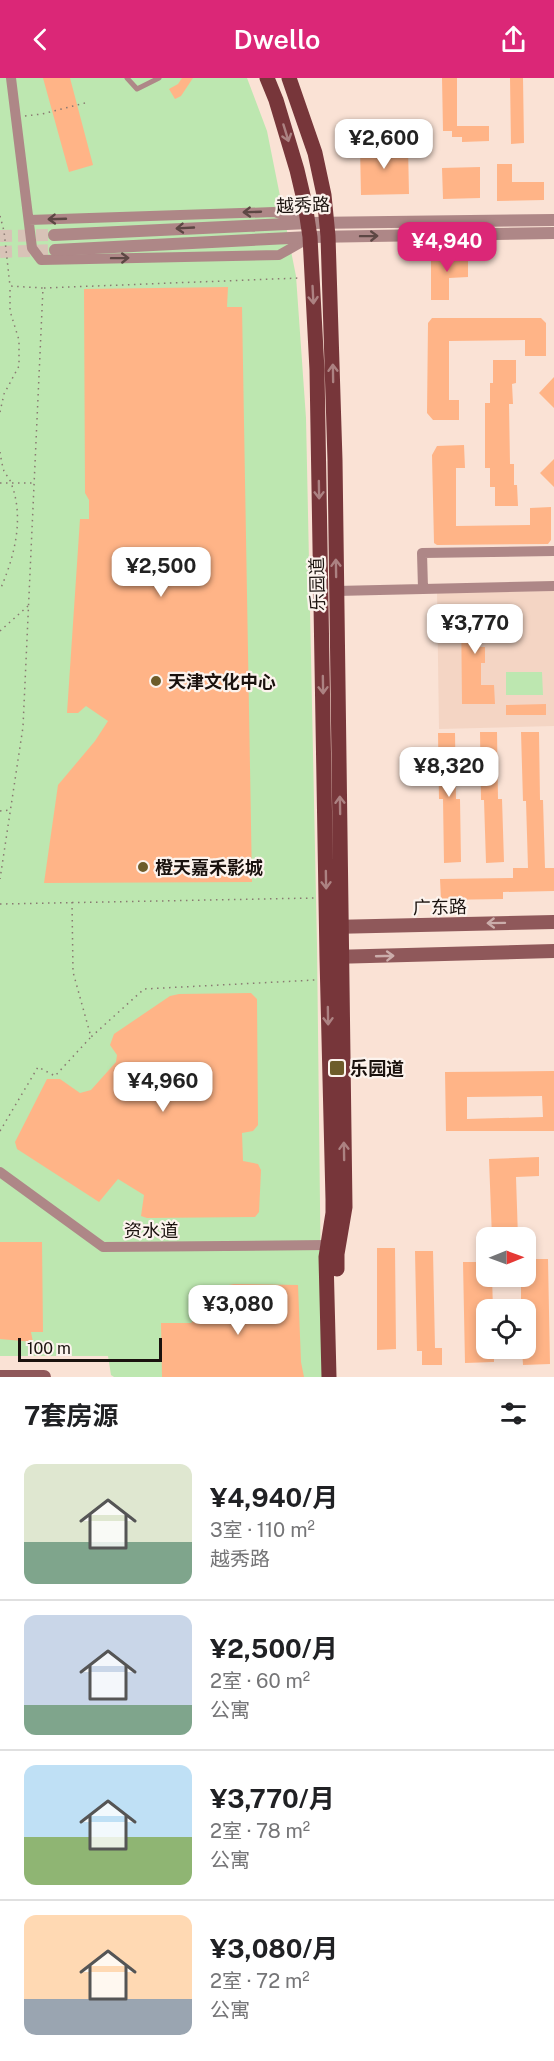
<!DOCTYPE html>
<html lang="zh">
<meta charset="utf-8">
<style>
:root{--surface:#fff;--page:#f2f2f2;--text:#202124;--muted:#757577;--line:#e0e0e0;--accent:#db2777}
body{margin:0;font-family:"Public Sans","Noto Sans SC",sans-serif;background:var(--page);color:var(--text);height:100vh;display:flex;flex-direction:column;font-size:22px;white-space:nowrap}
*{box-sizing:border-box;margin:0}
p{font-size:20px;color:var(--muted)}
.icon{flex:none;width:33px;height:33px;fill:none;stroke:currentColor;stroke-width:2;stroke-linecap:round;stroke-linejoin:round}
.map{position:relative;height:1299px;overflow:hidden}
.details{display:flex;flex-direction:column;background:var(--surface);flex:1}
.details>*{flex:none}
.needle{width:39px;rotate:89deg}
.buttons{position:absolute;left:476px;top:1149px;display:grid;gap:12px}
.buttons a{display:grid;place-items:center;width:60px;height:60px;border-radius:12px;background:var(--surface);box-shadow:0 3px 9px #0003;font-size:30px}
.scale{position:absolute;left:18px;bottom:15px;width:144px;box-sizing:border-box;padding-left:6px;border:3px solid #1a120e;border-top:0;font-size:16px;line-height:21px;white-space:nowrap;color:#1a120e;-webkit-text-stroke:4px #fcf3ed;paint-order:stroke}
.price{position:absolute;translate:-50% -51px;padding:0 14px;border-radius:12px;background:#fff;color:#222;font-size:20px;line-height:39px;filter:drop-shadow(0 2px 3px #0008)}
.price::after{content:'';position:absolute;left:50%;top:36px;width:18px;height:14px;margin-left:-9px;background:inherit;clip-path:polygon(0 0,100% 0,50% 100%)}
.price.active{background:var(--accent);color:#fff}
ul{padding:0;list-style:none}
li{display:flex;align-items:center;gap:18px;height:150px;padding:0 24px}
li+li{border-top:2px solid var(--line)}
li span{display:grid;place-items:center;flex:none;width:168px;height:120px;border-radius:12px;color:#555}
li>.icon{margin-inline-start:auto}
span .icon{width:72px;height:72px;fill:#fffc;stroke-width:1}
li b{font-size:26px}
h2{display:flex;justify-content:space-between;align-items:center;height:72px;padding:0 24px;font-size:26px}
header{display:flex;justify-content:space-between;align-items:center;height:78px;padding:0 24px;background:var(--accent);color:#fff;font-size:27px;font-weight:600}
.map>svg:first-child{display:block}
.built{fill:#f4d5c4}
.green{fill:#bde7b0}
.building{fill:#ffb487;fill-rule:evenodd}
.lines{fill:none;stroke-linecap:round;stroke-linejoin:round}
.tertiary-tunnel{stroke:#d8c3b7;stroke-width:12;stroke-dasharray:12 6;stroke-linecap:butt}
.path{stroke:#897971;stroke-width:1.5;stroke-dasharray:1.5 4.5;stroke-linecap:butt}
.service{stroke:#ae8787;stroke-width:5}
.minor{stroke:#ae8787;stroke-width:10}
.tertiary{stroke:#ae8787;stroke-width:12}
.secondary{stroke:#8f585a;stroke-width:14}
.primary{stroke:#77363a;stroke-width:15}
.oneway{stroke:#ac8282}
.oneway2{stroke:#5d4744}
.oneway3{stroke:#cbadab}
.poi-dot{fill:#6d5c2a;stroke:#fcf3ed;stroke-width:2}
.labels{text-anchor:middle;dominant-baseline:central;stroke-width:4.5;stroke-linejoin:round;paint-order:stroke}
.street-label{font-size:18px;fill:#1a120e;stroke:#fcf3ed}
.poi-label{font-size:18px;font-weight:bold;fill:#1a120e;stroke:#fcf3ed;text-anchor:start}
</style>
<header><svg class="icon" aria-label="back" viewBox="0 0 24 24"><path d="M15 5l-7 7 7 7"/></svg>Dwello<svg class="icon" aria-label="share" viewBox="0 0 24 24"><path d="M12 15V3M7 8l5-5 5 5M5 13v7h14v-7"/></svg></header>
<div class="map">
<svg width="554" height="1299" viewBox="0 0 554 1299">
<rect width="100%" height="100%" fill="#fae2d5"/>
<!-- built -->
<path class="built" d="M554 513V648L439 651 437 514Z"/>
<!-- green -->
<path class="green" d="M0 0H247L267 53 296 198 306 340 317 866 322 1299H114L111 1297 108 1278H0Z
M506 594H542L543 617H506Z"/>
<!-- building -->
<path class="building" d="M43 0H70L93 87 69 94Z
M182 0H193L181 18 175 21 169 11 178 6Z
M442 0H457V48H489V63L462 64V59H452V53H443Z
M510 0H523L524 65 511 66Z
M408 68 409 116 361 117 360 69Z
M497 86H512V104H544V122L497 123Z
M480 89V120L443 121 442 90Z
M437 175H468V199L449 200V222H431V182Z
M228 209 227 229H242L252 804 44 805 58 707 95 663 108 643 86 628 78 635H67L80 441H89V422L85 415 84 211Z
M432 240H541L546 245V278H525V262L449 263V322H459V342H433L427 335 428 245Z
M493 282H516V305L512 306 513 326H509L510 386H514V407H517L518 428H495V409H490V390H485V325H490V305H493Z
M554 299V330L539 315Z
M464 367 465 390H456V448L530 447V430L551 429V462L548 466 437 467 434 465 432 377 437 368Z
M554 381V409L540 395Z
M461 527H493V546H479L480 569H485V585H481V607H494L495 626H462Z
M546 626V637H506V627Z
M480 654H497L498 721H502L504 784 486 785 484 722H481Z
M521 654H539L540 722H543L545 790H554V813L503 814V821L441 822 440 801 513 800V790H528L526 723H523Z
M438 655H455L456 721H460L461 784 444 785 443 721H439Z
M251 915 257 921 258 1047 253 1053 242 1055 243 1083 258 1086 261 1092 259 1134 255 1139 147 1140 141 1138 144 1117 118 1101 99 1124 17 1071 15 1064 47 1001H60L80 1015 91 1012 116 984 117 977 110 967 114 956 170 918 179 916Z
M554 993V1053H446L445 994ZM542 1018 543 1039 467 1041V1019Z
M539 1079V1098L516 1099 518 1160H492L489 1081Z
M0 1164H42L43 1254H31L33 1264 0 1261Z
M377 1170H395L396 1271 377 1272Z
M415 1173H433L435 1270H442V1287H422V1273H417Z
M525 1181H548L550 1286 523 1287 522 1270H525V1232H521V1198H525Z
M463 1184H486V1198H492L493 1232H486V1270H494V1284L465 1285Z
M234 1206 298 1207 301 1284 304 1299H162L161 1245H191L212 1224 221 1221 223 1208Z"/>
<g class="lines">
<!-- tertiary-tunnel -->
<path class="tertiary-tunnel" d="M0 158 54 157
M0 174 55 172"/>
<!-- path -->
<path class="path" d="M25 38 42 36 85 25
M0 138 4 153 10 208 43 210 23 649 0 801
M44 210 300 200
M0 334 4 316 19 288V262L10 233V209
M0 374C1 380 2 387 4 393 6 397 10 401 11 405 25 440 14 480 0 512
M0 405H34
M0 553 28 528
M0 733 10 732
M72 824 73 894 91 959 144 911 315 902
M0 826 314 820
M0 1053 38 989 55 998 90 960"/>
<!-- service -->
<path class="service" d="M127 0 137 11 159 0"/>
<!-- minor -->
<path class="minor" d="M11 0 32 170 41 182 279 177 309 160
M29 142 274 134 306 144
M423 510 422 475 554 473
M336 513 554 508
M0 1094 103 1169 327 1167"/>
<!-- tertiary -->
<path class="tertiary" d="M54 157 309 145 554 142
M55 172 310 159 554 155"/>
<!-- secondary -->
<path class="secondary" d="M331 849 554 844
M332 879 554 873
M0 1299H44"/>
<!-- primary -->
<path class="primary" d="M267 0 276 22 297 92 305 126 310 159 317 292 327 880 333 1121V1135L326 1179 329 1299
M289 0 315 75 324 117 328 158 335 382 345 1129 337 1176V1191"/>
</g>
<!-- one-way arrows -->
<defs><path id="oneway-shaft" d="M-6 0H5M1.5-3L5.5 0L1.5 3" fill="none" stroke-width="1.6" stroke-linecap="round" stroke-linejoin="round" transform="scale(1.5)"/></defs>
<g class="oneway">
<use href="#oneway-shaft" transform="translate(286 55) rotate(73)"/>
<use href="#oneway-shaft" transform="translate(313 217) rotate(87)"/>
<use href="#oneway-shaft" transform="translate(333 295) rotate(-91)"/>
<use href="#oneway-shaft" transform="translate(319 412) rotate(89)"/>
<use href="#oneway-shaft" transform="translate(336 490) rotate(-91)"/>
<use href="#oneway-shaft" transform="translate(323 607) rotate(89)"/>
<use href="#oneway-shaft" transform="translate(340 727) rotate(-91)"/>
<use href="#oneway-shaft" transform="translate(326 802) rotate(89)"/>
<use href="#oneway-shaft" transform="translate(328 938) rotate(89)"/>
<use href="#oneway-shaft" transform="translate(344 1073) rotate(-91)"/>
</g>
<g class="oneway2">
<use href="#oneway-shaft" transform="translate(252 134) rotate(178)"/>
<use href="#oneway-shaft" transform="translate(57 141) rotate(178)"/>
<use href="#oneway-shaft" transform="translate(185 150) rotate(177)"/>
<use href="#oneway-shaft" transform="translate(369 158) rotate(-1)"/>
<use href="#oneway-shaft" transform="translate(120 180) rotate(-1)"/>
</g>
<g class="oneway3">
<use href="#oneway-shaft" transform="translate(496 845) rotate(179)"/>
<use href="#oneway-shaft" transform="translate(385 878) rotate(-2)"/>
</g>
<!-- markers -->
<g class="poi-dot">
<circle cx="156" cy="603" r="6"/>
<circle cx="143" cy="789" r="6"/>
<rect x="329" y="982" width="16" height="16" rx="3"/>
</g>
<g class="labels">
<!-- street labels -->
<g class="street-label">
<text transform="translate(303 127) rotate(-2)">越秀路</text>
<text transform="translate(317 506) rotate(-91)">乐园道</text>
<text transform="translate(440 829) rotate(-1)">广东路</text>
<text x="151" y="1152">资水道</text>
</g>
<!-- poi labels -->
<g class="poi-label">
<text x="168" y="603">天津文化中心</text>
<text x="155" y="789">橙天嘉禾影城</text>
<text x="350" y="990">乐园道</text>
</g>
</g>
</svg>
<div class="buttons">
<a><svg class="needle" viewBox="-14 -14 28 28"><path d="M0-13l5 13h-10z" fill="#e53935"/><path d="M0 13l5-13h-10z" fill="#757577"/></svg></a>
<a><svg class="icon" aria-label="locate" viewBox="0 0 24 24"><circle cx="12" cy="12" r="6"/><path d="M12 2v4M12 18v4M2 12h4M18 12h4"/></svg></a>
</div>
<div class="scale">100 m</div>
<b class="price" style="left:384px;top:92px">¥2,600</b>
<b class="price active" style="left:447px;top:195px">¥4,940</b>
<b class="price" style="left:161px;top:520px">¥2,500</b>
<b class="price" style="left:475px;top:577px">¥3,770</b>
<b class="price" style="left:449px;top:720px">¥8,320</b>
<b class="price" style="left:163px;top:1035px">¥4,960</b>
<b class="price" style="left:238px;top:1258px">¥3,080</b>
</div>
<section class="details">
<h2>7套房源<svg class="icon" aria-label="filters" viewBox="0 0 24 24"><path d="M4 7h16M4 17h16"/><circle cx="9" cy="7" r="2"/><circle cx="15" cy="17" r="2"/></svg></h2>
<ul>
<li><span style="background:linear-gradient(#dfe7d0 65%,#7fa58c 0)"><svg class="icon" aria-label="home" viewBox="0 0 24 24"><path d="M3 11l9-7 9 7M6 9v11h12V9"/></svg></span><div><b>¥4,940/月</b><p>3室 · 110 m²</p><p>越秀路</p></div></li>
<li><span style="background:linear-gradient(#c9d6e8 75%,#7fa58c 0)"><svg class="icon" aria-label="home" viewBox="0 0 24 24"><path d="M3 11l9-7 9 7M6 9v11h12V9"/></svg></span><div><b>¥2,500/月</b><p>2室 · 60 m²</p><p>公寓</p></div></li>
<li><span style="background:linear-gradient(#bfe0f5 60%,#8fb573 0)"><svg class="icon" aria-label="home" viewBox="0 0 24 24"><path d="M3 11l9-7 9 7M6 9v11h12V9"/></svg></span><div><b>¥3,770/月</b><p>2室 · 78 m²</p><p>公寓</p></div></li>
<li><span style="background:linear-gradient(#ffd9b3 70%,#9aa5b1 0)"><svg class="icon" aria-label="home" viewBox="0 0 24 24"><path d="M3 11l9-7 9 7M6 9v11h12V9"/></svg></span><div><b>¥3,080/月</b><p>2室 · 72 m²</p><p>公寓</p></div></li>
</ul>
</section>
